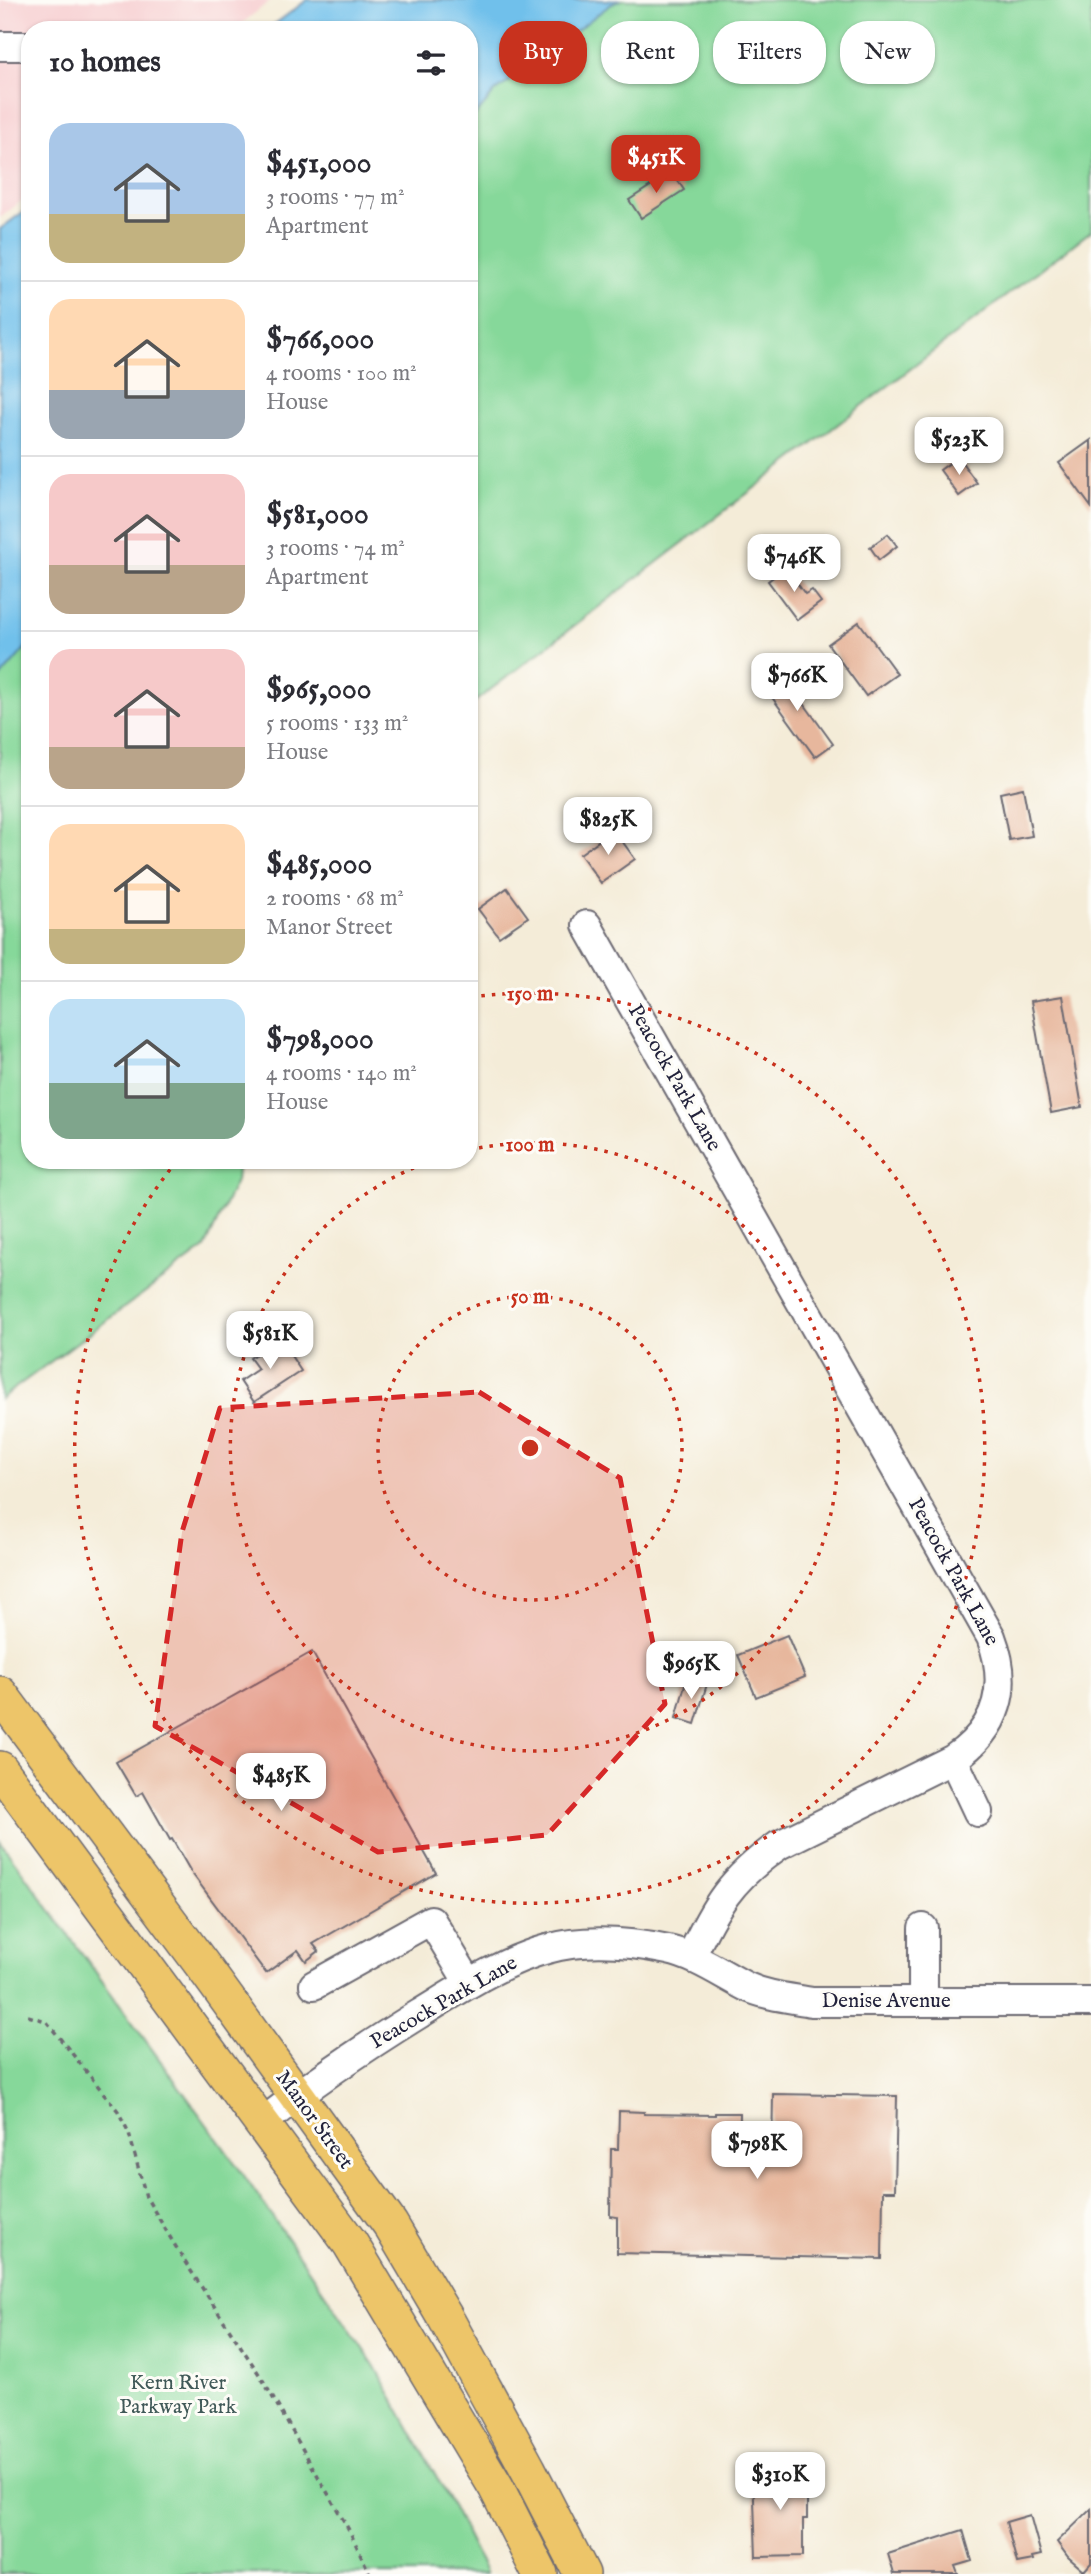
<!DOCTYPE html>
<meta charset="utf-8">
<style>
:root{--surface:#fff;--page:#f2f2f3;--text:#2b2b33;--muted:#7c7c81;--line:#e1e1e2;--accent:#c8321e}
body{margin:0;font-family:"IM FELL English",serif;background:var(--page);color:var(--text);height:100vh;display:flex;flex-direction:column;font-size:26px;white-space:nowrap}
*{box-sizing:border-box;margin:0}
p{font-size:23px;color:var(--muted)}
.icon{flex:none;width:38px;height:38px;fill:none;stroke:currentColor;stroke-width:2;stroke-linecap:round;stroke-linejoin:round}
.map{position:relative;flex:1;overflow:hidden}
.drawer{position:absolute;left:21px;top:21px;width:457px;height:1148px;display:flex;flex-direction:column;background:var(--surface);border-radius:28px;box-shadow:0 2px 5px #0004}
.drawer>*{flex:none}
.guide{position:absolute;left:499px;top:21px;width:486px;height:63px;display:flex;gap:14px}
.price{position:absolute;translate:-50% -60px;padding:0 16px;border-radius:14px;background:#fff;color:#222;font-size:23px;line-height:46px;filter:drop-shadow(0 2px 4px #0008)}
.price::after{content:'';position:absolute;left:50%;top:42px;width:21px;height:16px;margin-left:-10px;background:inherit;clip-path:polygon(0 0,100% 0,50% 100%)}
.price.current{background:var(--accent);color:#fff}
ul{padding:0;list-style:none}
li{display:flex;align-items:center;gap:21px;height:175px;padding:0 28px}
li+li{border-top:2px solid var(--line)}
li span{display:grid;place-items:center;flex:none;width:196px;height:140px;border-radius:21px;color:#555}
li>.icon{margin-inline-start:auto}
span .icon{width:84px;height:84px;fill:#fffc;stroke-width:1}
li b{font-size:30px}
h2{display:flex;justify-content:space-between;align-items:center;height:84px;padding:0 28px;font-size:30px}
.pill{padding:0 24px;border-radius:28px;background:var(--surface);box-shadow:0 2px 5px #0004;font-size:24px;line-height:63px}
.pill.current{background:var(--accent);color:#fff}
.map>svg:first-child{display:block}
.built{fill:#f7cfd1}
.green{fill:#86d89a;stroke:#547d6a;stroke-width:2}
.water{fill:#6fc0eb;stroke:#487193;stroke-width:2}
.building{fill:#e7b79d}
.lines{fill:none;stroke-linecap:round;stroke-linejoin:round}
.minor-casing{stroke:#6c6972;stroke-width:32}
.major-casing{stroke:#6c6972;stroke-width:38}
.path{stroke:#6c6972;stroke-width:3.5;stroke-dasharray:5 5;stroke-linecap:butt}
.minor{stroke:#fff;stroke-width:28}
.major{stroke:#edc569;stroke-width:35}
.marked{fill:#d62828;fill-opacity:0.2;stroke:#d62828;stroke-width:5;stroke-dasharray:14 9;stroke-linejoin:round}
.ring{fill:none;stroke:#c8321e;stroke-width:3.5;stroke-dasharray:3.5 7}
.labels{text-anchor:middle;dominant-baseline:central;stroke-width:6;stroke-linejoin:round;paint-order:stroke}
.street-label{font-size:21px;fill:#22223b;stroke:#fdfcf7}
.park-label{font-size:21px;fill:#405958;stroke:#fdfcf7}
.centre{fill:#c8321e;stroke:#fdfcf7;stroke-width:3.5}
.ring-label{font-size:21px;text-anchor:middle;font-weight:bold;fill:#c8321e;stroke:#fdfcf7;stroke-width:6;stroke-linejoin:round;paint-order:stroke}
</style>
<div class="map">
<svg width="1091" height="2574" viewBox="0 0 1091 2574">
<rect width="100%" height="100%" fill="#fdfcf7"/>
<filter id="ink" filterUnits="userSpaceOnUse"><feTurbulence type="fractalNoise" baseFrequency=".0143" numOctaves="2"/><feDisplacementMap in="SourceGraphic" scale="14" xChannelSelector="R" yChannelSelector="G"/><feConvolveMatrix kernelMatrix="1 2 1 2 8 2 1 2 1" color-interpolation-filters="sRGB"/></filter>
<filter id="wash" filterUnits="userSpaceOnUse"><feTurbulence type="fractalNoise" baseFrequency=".00686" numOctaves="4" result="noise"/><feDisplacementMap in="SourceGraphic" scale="28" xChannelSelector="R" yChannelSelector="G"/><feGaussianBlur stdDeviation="1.57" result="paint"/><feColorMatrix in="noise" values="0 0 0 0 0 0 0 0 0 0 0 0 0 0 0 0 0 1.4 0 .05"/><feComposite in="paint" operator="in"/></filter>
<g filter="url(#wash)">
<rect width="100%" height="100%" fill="#f4ecd8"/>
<!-- built -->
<path class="built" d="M0 0H271L234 30H30V194L0 218Z"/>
<!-- green -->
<path class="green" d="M328 0H1091V231L469 706V30H304Z
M30 335V1160H238L236 1181 205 1248 0 1399V360Z
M0 1841 243 2174 374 2365 444 2490 486 2574H0Z"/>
<!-- water -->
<path class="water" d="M307 0H620L610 5 495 92 469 123V30H267Z
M30 207V643L0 678V229Z"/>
<g id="blocks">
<!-- building -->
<path class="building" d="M672 172 684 190 641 218 629 200Z
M1091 440V507L1059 463Z
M958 457 977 483 959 496 940 470Z
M888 534 897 546 879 560 870 547Z
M786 568 805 594 812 590 821 602 797 620 768 581Z
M859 622 897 674 866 696 828 644Z
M779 669 833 744 815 757 761 682Z
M1023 788 1032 836 1009 840 1000 793Z
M601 806 611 819 596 829 586 816Z
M614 830 635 859 601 883 580 854Z
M507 888 528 917 499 937 478 909Z
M1063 996 1082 1107 1051 1113 1031 1001Z
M280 1339 301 1371 254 1402 240 1381 258 1369 250 1358Z
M787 1635 805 1677 756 1697 738 1655Z
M312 1652 436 1873 313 1944 319 1951 306 1961 298 1950 266 1973 191 1872 172 1839 170 1840 143 1792 136 1796 116 1762Z
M687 1678 707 1684 695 1724 676 1718Z
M773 2094 897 2096 895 2191H883L882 2259 617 2253V2217L610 2216 611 2149H618L619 2111 644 2112V2114L715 2115V2113H740L739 2156 772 2157Z
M807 2470V2519H803V2556L756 2557 753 2471Z
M1091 2509V2563L1084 2571 1068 2557 1057 2542Z
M1030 2515 1041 2555 1032 2557 1033 2560 1017 2563 1006 2522Z
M963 2530 972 2561 955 2566 958 2574H894L888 2554Z"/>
</g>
</g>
<g filter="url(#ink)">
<use href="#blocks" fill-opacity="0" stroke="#6c6972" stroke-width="2"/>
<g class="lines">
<!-- minor casing -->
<g class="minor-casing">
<path id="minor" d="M0 46H30
M587 925 991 1637C1010 1687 998 1729 953 1759L779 1845C731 1879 715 1905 691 1957
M953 1759 978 1812
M923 1928V2002
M314 1985 431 1920 469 1983
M262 2123C313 2082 364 2048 419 2014 460 1989 500 1962 547 1949 586 1938 629 1942 668 1950 696 1956 720 1973 745 1986 766 1996 790 1998 812 2002H1091"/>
</g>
<!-- major casing -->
<g class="major-casing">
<path id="major" d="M0 1694 203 1966 390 2224 445 2317 528 2469 582 2574
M0 1769 350 2243 496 2487 540 2574"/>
</g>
<!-- path -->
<path class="path" d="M28 2016 46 2021 118 2111 129 2133 146 2197 185 2262 261 2377 349 2530 370 2574"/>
<!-- minor -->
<use href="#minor" class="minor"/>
<!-- major -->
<use href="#major" class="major"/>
</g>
</g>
<!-- marked area -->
<path class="marked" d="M479 1392 620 1478 665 1704 547 1835 378 1852 155 1726 182 1532 220 1408Z"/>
<!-- distance rings -->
<g class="ring">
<circle cx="530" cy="1448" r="152"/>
<path d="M469 1150A304 304 0 1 1 431 1161"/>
<path d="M471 997A455 455 0 1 1 176 1162"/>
</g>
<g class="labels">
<!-- street labels -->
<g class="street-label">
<text transform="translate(674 1078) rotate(60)">Peacock Park Lane</text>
<text transform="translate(953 1572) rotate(61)">Peacock Park Lane</text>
<text x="886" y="2001">Denise Avenue</text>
<text transform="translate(444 2003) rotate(-30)">Peacock Park Lane</text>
<text transform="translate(314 2120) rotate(54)">Manor Street</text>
</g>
<!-- park labels -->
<g class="park-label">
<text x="178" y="2383">Kern River<tspan x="178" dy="24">Parkway Park</tspan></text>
</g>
</g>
<circle cx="530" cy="1448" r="10" class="centre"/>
<g class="ring-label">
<text x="530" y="1000">150 m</text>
<text x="530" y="1151">100 m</text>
<text x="530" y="1303">50 m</text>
</g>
</svg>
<b class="price current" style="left:656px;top:195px">$451K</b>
<b class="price" style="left:959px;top:477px">$523K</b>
<b class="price" style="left:794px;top:594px">$746K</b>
<b class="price" style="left:797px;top:713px">$766K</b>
<b class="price" style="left:608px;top:857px">$825K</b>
<b class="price" style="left:270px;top:1371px">$581K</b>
<b class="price" style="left:691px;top:1701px">$965K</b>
<b class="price" style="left:281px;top:1813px">$485K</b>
<b class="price" style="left:757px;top:2181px">$798K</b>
<b class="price" style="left:780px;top:2512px">$310K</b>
<div class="guide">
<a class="pill current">Buy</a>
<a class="pill">Rent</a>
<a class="pill">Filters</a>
<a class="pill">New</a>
</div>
<section class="drawer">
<h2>10 homes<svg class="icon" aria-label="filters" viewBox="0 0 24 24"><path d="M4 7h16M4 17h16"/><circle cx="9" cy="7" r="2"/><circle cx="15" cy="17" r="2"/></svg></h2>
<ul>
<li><span style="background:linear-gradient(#a9c7e8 65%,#c2b280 0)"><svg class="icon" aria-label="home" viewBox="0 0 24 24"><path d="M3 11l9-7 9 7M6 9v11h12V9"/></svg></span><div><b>$451,000</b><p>3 rooms · 77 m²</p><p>Apartment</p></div></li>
<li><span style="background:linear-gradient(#ffd9b3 65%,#9aa5b1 0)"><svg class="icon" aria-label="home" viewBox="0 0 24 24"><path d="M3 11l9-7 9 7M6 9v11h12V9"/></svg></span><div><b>$766,000</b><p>4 rooms · 100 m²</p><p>House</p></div></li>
<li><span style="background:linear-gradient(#f6c9c9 65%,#b9a48a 0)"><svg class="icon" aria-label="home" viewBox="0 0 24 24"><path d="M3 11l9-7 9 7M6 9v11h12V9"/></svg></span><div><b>$581,000</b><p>3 rooms · 74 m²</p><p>Apartment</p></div></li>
<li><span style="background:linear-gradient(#f6c9c9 70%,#b9a48a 0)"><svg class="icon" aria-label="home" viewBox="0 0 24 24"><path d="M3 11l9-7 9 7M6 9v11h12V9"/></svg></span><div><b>$965,000</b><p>5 rooms · 133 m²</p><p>House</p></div></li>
<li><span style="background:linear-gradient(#ffd9b3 75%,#c2b280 0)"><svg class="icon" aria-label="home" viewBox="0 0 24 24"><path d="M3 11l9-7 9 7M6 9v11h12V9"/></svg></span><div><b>$485,000</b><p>2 rooms · 68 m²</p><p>Manor Street</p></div></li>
<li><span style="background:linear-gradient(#bfe0f5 60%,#7fa58c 0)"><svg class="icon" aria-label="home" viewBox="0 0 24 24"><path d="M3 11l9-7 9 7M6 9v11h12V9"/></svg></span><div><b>$798,000</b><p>4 rooms · 140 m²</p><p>House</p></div></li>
</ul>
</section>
</div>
